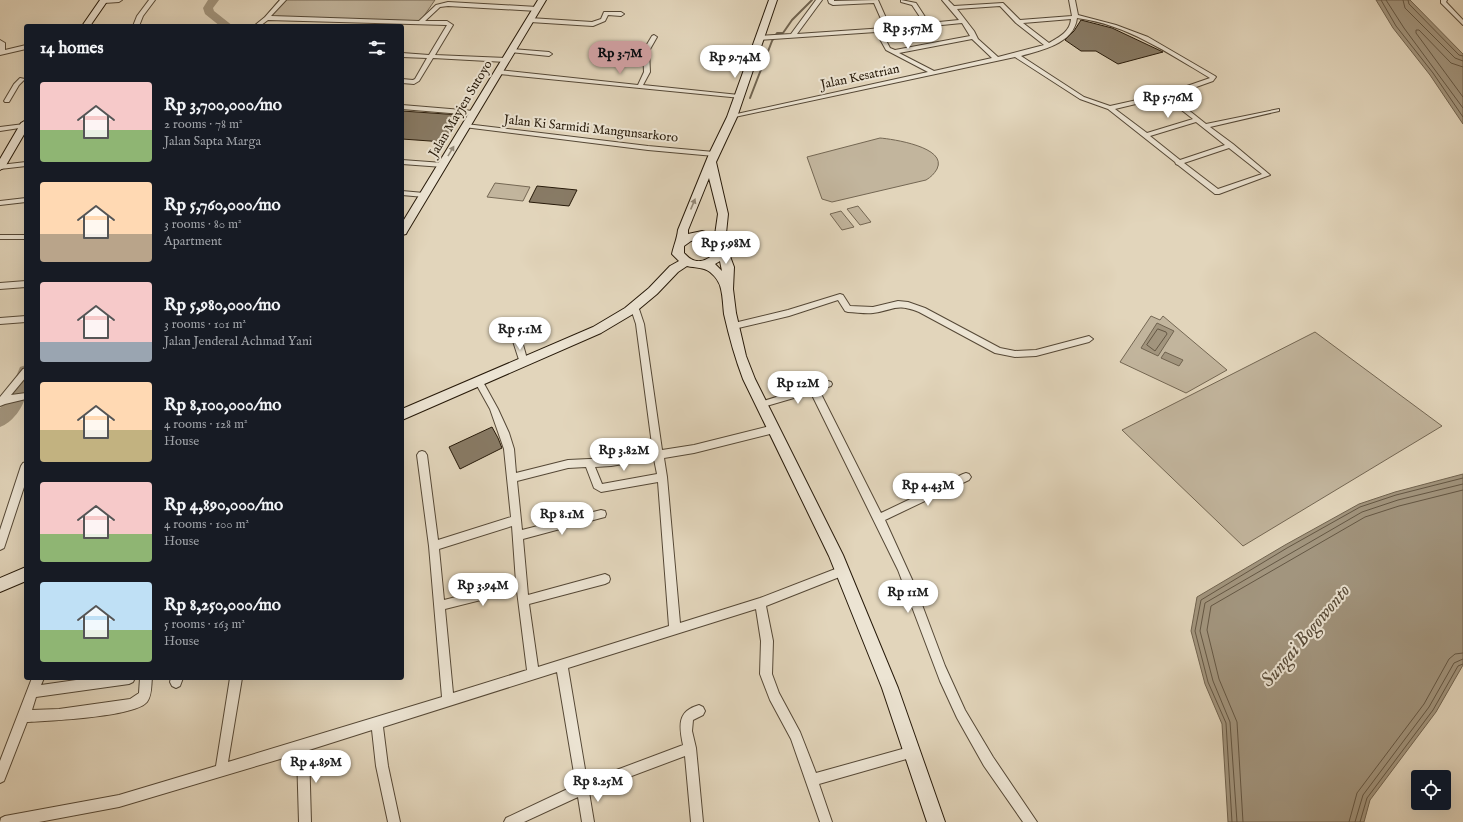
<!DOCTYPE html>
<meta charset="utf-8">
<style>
:root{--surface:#171b24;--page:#20242c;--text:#f1f3f6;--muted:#9ea1a6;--accent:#c59692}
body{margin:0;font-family:"IM FELL English",serif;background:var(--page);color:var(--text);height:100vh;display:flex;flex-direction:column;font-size:15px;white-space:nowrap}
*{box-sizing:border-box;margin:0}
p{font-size:13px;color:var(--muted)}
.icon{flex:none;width:22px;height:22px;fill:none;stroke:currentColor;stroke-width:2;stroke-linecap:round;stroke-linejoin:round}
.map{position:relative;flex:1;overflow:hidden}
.side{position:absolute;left:24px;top:24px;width:380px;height:656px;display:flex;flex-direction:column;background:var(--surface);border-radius:4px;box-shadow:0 4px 16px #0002}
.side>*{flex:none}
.fabs{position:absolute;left:1411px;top:770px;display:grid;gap:8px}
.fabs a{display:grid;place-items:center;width:40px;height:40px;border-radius:4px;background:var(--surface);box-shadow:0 4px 16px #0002;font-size:20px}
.price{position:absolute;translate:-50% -34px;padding:0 9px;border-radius:14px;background:#fff;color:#222;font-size:13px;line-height:26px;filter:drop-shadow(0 1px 2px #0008)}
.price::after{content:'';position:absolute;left:50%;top:24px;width:12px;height:9px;margin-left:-6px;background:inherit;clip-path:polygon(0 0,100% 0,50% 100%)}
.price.selected{background:var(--accent);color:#111}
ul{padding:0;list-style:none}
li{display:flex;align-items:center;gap:12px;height:100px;padding:0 16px}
li span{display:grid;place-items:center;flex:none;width:112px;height:80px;border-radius:4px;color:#555}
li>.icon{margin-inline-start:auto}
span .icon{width:48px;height:48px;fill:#fffc;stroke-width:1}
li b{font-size:17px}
h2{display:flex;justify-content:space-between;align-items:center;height:48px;padding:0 16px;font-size:17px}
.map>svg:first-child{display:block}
.green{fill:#c2b59d;stroke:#746753}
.water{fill:#a2957e;stroke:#70634f}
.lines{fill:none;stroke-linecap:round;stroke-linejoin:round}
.shore{stroke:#645744;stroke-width:1}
.stream{stroke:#70634f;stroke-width:2}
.river{fill:#a2957e;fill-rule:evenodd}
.building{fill:#887b66;stroke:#261909}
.street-casing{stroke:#554836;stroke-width:2}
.secondary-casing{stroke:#261909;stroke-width:2}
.street{fill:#ece4d3;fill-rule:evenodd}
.secondary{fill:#ece4d3;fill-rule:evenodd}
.oneway{fill:#938978}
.labels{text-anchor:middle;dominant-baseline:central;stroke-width:4;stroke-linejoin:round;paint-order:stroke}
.far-street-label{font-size:13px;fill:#261909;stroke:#ece4d3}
.near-water-label{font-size:19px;font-style:italic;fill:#584b38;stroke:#ece4d3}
</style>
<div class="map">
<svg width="1463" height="822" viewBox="0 0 1463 822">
<rect width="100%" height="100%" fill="#e2d5bb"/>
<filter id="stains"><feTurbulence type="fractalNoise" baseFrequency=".005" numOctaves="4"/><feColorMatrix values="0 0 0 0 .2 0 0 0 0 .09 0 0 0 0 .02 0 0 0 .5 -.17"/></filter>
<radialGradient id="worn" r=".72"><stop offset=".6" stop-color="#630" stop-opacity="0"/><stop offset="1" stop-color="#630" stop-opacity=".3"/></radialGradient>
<!-- green -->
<path class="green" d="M279 0H435L419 23 262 20Z
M880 138C892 139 948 147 937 169 934 174 931 177 926 180L832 202 822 199 807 157Z
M495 183 530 187 523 201 487 197Z
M858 206 871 222 860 225 847 209Z
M841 211 854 227 842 230 830 214Z
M1151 316 1160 320 1163 316 1227 370 1186 393 1120 362Z
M1315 332 1442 426 1243 546 1122 430Z"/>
<!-- water -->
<path class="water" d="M1376 0H1410L1463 54V124L1430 75 1393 28Z
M1157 323 1174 331 1158 356 1141 348Z
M1165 352 1183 360 1179 366 1161 358Z
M1463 474V665L1436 712 1370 800 1364 822H1228L1222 724 1205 684 1191 631 1197 597 1285 545 1359 504 1395 492Z"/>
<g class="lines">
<!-- shore -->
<path class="shore" d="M1381 0 1396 26 1433 73 1463 117
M1386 0 1404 28 1463 108
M1403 0 1405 8 1455 58 1463 61
M1408 0 1409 4 1459 55 1463 56
M1463 67 1451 63 1419 30H1416V33L1463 97
M1158 329 1166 332 1167 334 1155 351 1147 345Z
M1232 822 1226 723 1208 682 1195 631 1201 600 1287 548 1360 507 1396 495 1463 478
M1237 822 1230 722 1213 681 1200 631 1205 603 1362 512 1398 500 1463 484
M1243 822 1237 722 1219 679 1207 630 1211 606 1365 517 1399 506 1463 490
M1349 822 1357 793 1424 704 1449 659 1455 654 1463 653
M1355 822 1363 795 1429 707 1454 663 1463 659
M1360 822 1367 798 1433 710 1458 666 1463 664"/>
<!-- stream -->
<path class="stream" d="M750 98 772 41 777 33H783L792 20 812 0"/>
<!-- river -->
<path class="river" d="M208 0H219L213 8 214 11 233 26H220L205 14 203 8Z
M26 365C26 375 27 385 26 394 24 407 12 423 0 427V408L6 401 20 367Z"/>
</g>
<!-- building -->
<path class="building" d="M1081 20 1112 28 1163 52 1118 64 1096 51H1081L1065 40 1074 31Z
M402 111 460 115 444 142 402 139Z
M537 186 577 190 569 206 529 202Z
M492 427 498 438 502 448 460 469 449 447Z"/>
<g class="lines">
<!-- street casing -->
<g class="street-casing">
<path id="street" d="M102 0H122L119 2 104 3 102 2Z
M149 0H155L143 16 139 26H133L137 16Z
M280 0H286L271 16 419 21 436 5 448 2 537 7 540 9 537 11 448 6 440 7 425 21H447L453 25 435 55 506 58 509 60 506 62 433 58 419 81 414 84 402 83V79L413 80 415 79 427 58 402 57V53L429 55 447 25H446L268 20 260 26H254L265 17Z
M816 0H822L797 34 885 28 874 3 833 5 829 3 828 0H834V1L878 0 890 27 924 23 912 5 901 2V0L916 3 929 23 959 20 942 0H948L954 6 1003 3 1020 20 1072 16 1069 0H1075L1078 15 1116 25 1148 37 1215 76 1216 77 1213 81 1171 96 1206 124 1279 109V111L1210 127 1233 144 1270 175 1219 194H1215L1178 165 1176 164 1175 162 1108 109 1080 99 1015 57 730 118V116L732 115 928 72 886 50 876 32 760 40 757 38 760 36 791 34ZM1000 6 1016 23 1044 45 998 57 978 39 974 31 957 9ZM1077 18C1126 24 1168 53 1210 78L1164 94 1110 106 1084 97 1021 56C1041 50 1074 44 1077 18ZM1071 19C1070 32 1059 37 1049 43L1023 23ZM962 23 970 36 895 50 890 48 881 31ZM972 39 992 58 934 71 899 53ZM1165 97 1193 119 1147 133 1115 109ZM1196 122 1225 145 1180 160 1150 136ZM1229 148 1262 174 1218 189 1184 163Z
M1441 0H1447L1446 2 1463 20V25L1441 3Z
M604 12H621L624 14 621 16 608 15 605 21 593 26 530 22 527 20 530 18 592 22 601 19Z
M654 35 657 37 649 51 650 72 643 85 739 95 742 97 741 98 499 74 496 72 499 70 638 85 644 72 643 51 652 36Z
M0 40 5 43V50L26 45V49L0 55Z
M512 49 549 52 552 54 549 56 510 52 509 51Z
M20 78 25 79 19 85 9 102H5L4 101 14 84Z
M402 105 474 111 477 113 474 115 402 109Z
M24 124 26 125V127L0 131V127Z
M466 124 648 146 714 152 717 154 714 156 648 150 464 127V125Z
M402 160 443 163 446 165 443 167 402 164Z
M26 162V166L0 169V165Z
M402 191 424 193 428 195 424 197 402 195Z
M26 198V202L0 205V201Z
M0 235H26V239H0Z
M26 281V287L0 289V283Z
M840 294 843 295 850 306 873 307 898 301 908 302 925 308 1000 348 1015 351 1036 350 1089 336 1093 339 1089 342 1036 356 1015 357 995 353 919 312C895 303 895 310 873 313 865 314 856 312 848 312L845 311 838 300 789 316 734 329 730 326 734 323 788 310Z
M634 303 638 306 644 324 662 450 694 445 774 425 777 426 779 429 777 432 774 433 694 453 664 458 667 477 680 623 760 598 843 566 847 568 848 571 847 574 766 606 773 641 772 674 779 693 800 732 816 773 913 746 917 748 919 752 917 756 819 784 832 822H820L791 739 770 700 760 674 761 641 756 609 568 668 587 781 683 745C679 726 677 711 699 705L703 707 705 711 703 715 693 720 692 731 696 748 703 822H691L685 756 589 792 594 822H582L578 797 524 822H504L506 818 576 785 557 672 383 727 388 766 400 822H388L376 766 372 730 309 750 311 822H299L297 754 119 807 39 822H0L1 818 5 816 119 795 216 766 230 678H242L228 762 442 697 429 546 417 455 419 452 422 451 425 452 427 455 438 540 511 517 504 449 490 409 475 382 476 380H482L498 409 509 433 514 449 516 473 568 460 611 458 653 452 636 324 630 306ZM654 459 657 474 602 484 595 467 611 466ZM586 467 594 488 601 492 658 482 669 626 538 667 529 604 605 584 609 582 610 579 609 576 605 574 528 595 523 539 601 518 605 517 606 514 605 511 601 510 522 530 517 481 568 468ZM512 526 516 582 444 600 439 549ZM517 591 527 670 453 693 445 609Z
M26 316V322L0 324V318Z
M508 322C520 326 525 352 528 363L527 365H521L520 363 512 338 504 325Z
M26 368V377L11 395 26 393V399L5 404 0 406V397L23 369Z
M828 381 831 382 832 384 831 386 819 390 881 513 963 474 966 473 969 474 971 477 969 480 885 520 915 586 945 666 965 710 993 757 1037 822H1023L984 766 957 718 940 681 898 570 811 393 763 407 760 406 759 404 760 402Z
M26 462V481L5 545 4 548 0 550V530L21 466 23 463Z
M32 678H44L41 685 90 678H135L133 682 129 684 36 697 32 710 59 709 130 699 139 693 140 678H152C151 686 152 695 147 702 135 717 48 721 27 722L4 781 0 783V761Z
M171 678H183L180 686 176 688 172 686 170 682Z"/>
</g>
<!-- secondary casing -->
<g class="secondary-casing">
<path id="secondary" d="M100 0H108L90 26H82Z
M538 0H546L407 232 406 234 402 235V223Z
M769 0H777L737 117 716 162 728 214 725 243 734 267 733 289 736 313 746 356 755 379 843 555 898 688 945 822H927L882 688 829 556 743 379C735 358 729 336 724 314 723 306 723 297 721 289 720 283 715 276 710 272 704 267 695 268 687 266L678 272 657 294 633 314 601 333 402 420V409L593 327 625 308 649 288 670 266 679 261 672 254C674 245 677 239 678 230L709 154 727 117ZM709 178 718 214 715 235 702 231 688 234V230ZM702 239 712 242 716 246C716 257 701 265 691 259 689 258 686 255 684 253V246L691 241ZM720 261 722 271 715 264Z
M26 120V131L5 167 0 170V159L21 123Z
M26 567V581L0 592V578Z"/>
</g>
<!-- street -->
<use href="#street" class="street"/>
<!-- secondary -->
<use href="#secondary" class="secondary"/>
</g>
<!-- one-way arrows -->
<defs><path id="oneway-solid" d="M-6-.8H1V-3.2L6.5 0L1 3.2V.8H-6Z"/></defs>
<g class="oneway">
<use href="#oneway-solid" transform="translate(451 151) rotate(-59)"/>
<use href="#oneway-solid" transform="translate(693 204) rotate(-67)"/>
</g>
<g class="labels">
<!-- far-street labels -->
<g class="far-street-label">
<text transform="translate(860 77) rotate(-12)">Jalan Kesatrian</text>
<text transform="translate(461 109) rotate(-59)">Jalan Mayjen Sutoyo</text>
<text transform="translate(591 129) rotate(6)">Jalan Ki Sarmidi Mangunsarkoro</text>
</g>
<!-- near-water labels -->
<g class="near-water-label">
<text transform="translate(1306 636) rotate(-50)">Sungai Bogowonto</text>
</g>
</g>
<rect width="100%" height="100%" filter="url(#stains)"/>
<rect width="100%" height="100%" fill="url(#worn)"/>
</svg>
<div class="fabs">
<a><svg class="icon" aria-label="locate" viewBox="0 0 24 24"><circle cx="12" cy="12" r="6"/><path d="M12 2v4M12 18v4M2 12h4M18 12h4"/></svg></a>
</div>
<b class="price" style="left:908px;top:50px">Rp 3.57M</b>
<b class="price selected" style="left:620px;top:75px">Rp 3.7M</b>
<b class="price" style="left:735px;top:79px">Rp 9.74M</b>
<b class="price" style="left:1168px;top:119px">Rp 5.76M</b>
<b class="price" style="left:726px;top:265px">Rp 5.98M</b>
<b class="price" style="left:520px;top:351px">Rp 5.1M</b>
<b class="price" style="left:798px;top:405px">Rp 12M</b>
<b class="price" style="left:624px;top:472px">Rp 3.82M</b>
<b class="price" style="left:928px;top:507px">Rp 4.43M</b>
<b class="price" style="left:562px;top:536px">Rp 8.1M</b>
<b class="price" style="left:483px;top:607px">Rp 3.94M</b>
<b class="price" style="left:908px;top:614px">Rp 11M</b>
<b class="price" style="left:316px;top:784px">Rp 4.89M</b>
<b class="price" style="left:598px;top:803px">Rp 8.25M</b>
<section class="side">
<h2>14 homes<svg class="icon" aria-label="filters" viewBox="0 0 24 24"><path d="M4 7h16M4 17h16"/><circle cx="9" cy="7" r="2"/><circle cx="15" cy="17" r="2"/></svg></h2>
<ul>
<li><span style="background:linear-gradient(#f6c9c9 60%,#8fb573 0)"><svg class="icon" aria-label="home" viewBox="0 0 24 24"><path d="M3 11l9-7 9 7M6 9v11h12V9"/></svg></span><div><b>Rp 3,700,000/mo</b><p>2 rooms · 78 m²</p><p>Jalan Sapta Marga</p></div></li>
<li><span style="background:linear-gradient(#ffd9b3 65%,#b9a48a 0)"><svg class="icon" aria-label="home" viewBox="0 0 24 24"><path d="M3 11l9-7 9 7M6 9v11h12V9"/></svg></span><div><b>Rp 5,760,000/mo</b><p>3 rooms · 80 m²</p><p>Apartment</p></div></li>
<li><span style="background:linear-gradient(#f6c9c9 75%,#9aa5b1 0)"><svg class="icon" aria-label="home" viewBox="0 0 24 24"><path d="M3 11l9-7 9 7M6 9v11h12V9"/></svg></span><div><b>Rp 5,980,000/mo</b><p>3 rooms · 101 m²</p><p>Jalan Jenderal Achmad Yani</p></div></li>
<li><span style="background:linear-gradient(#ffd9b3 60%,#c2b280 0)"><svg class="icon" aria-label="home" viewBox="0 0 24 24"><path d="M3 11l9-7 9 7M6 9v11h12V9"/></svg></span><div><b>Rp 8,100,000/mo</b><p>4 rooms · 128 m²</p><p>House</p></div></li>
<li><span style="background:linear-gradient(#f6c9c9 65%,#8fb573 0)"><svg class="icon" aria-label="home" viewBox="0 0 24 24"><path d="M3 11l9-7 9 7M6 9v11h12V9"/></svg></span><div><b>Rp 4,890,000/mo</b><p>4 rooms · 100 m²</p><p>House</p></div></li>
<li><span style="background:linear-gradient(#bfe0f5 60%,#8fb573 0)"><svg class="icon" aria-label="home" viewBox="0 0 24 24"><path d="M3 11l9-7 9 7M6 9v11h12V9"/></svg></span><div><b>Rp 8,250,000/mo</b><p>5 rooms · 163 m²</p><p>House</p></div></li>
</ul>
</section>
</div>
